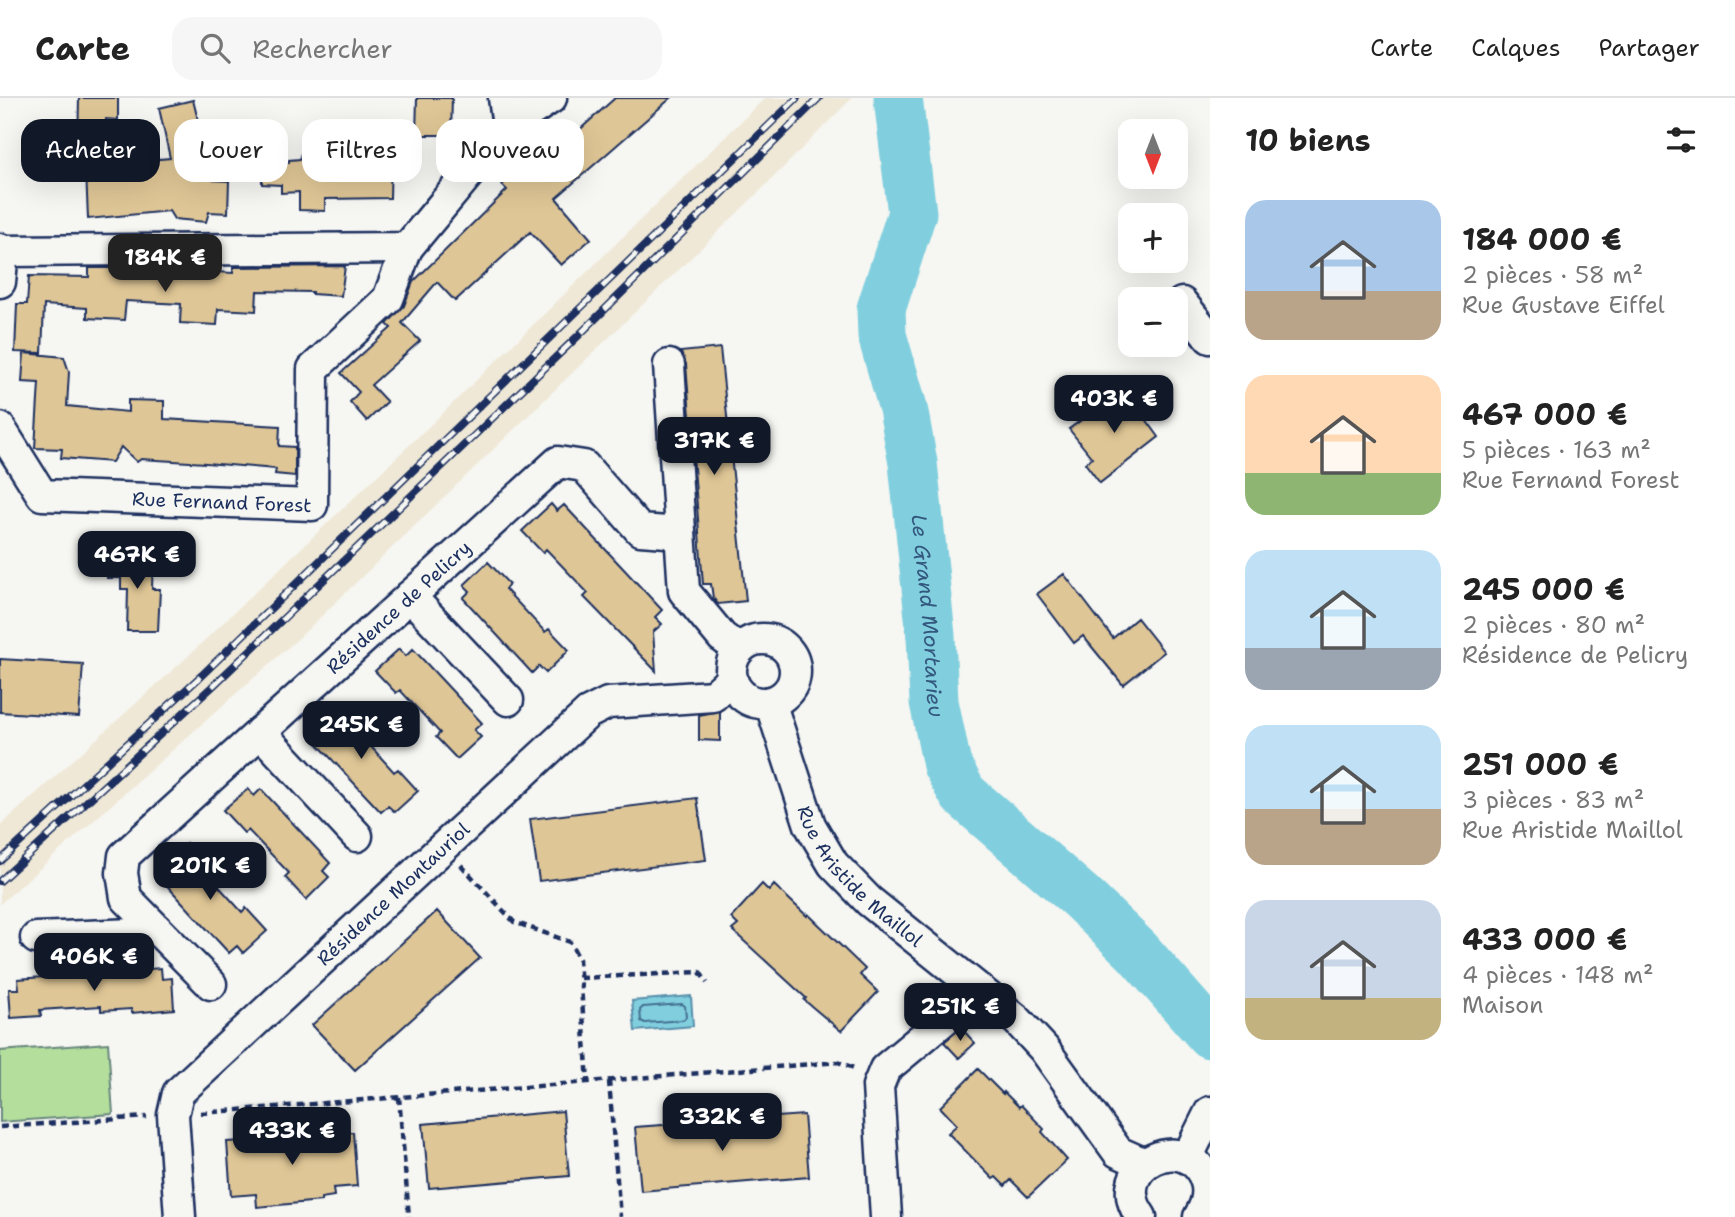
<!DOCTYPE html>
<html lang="fr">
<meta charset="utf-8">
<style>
:root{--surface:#fff;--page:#f6f6f6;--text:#222;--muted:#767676;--line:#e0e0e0;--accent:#111827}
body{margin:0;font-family:"Shantell Sans",sans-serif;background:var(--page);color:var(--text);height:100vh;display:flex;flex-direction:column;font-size:26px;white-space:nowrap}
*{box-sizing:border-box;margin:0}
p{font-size:23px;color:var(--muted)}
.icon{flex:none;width:38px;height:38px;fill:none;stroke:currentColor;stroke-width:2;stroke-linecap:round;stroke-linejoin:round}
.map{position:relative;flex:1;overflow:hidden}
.panel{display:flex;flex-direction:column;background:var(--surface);width:525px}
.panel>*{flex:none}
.hud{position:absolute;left:21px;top:21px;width:665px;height:63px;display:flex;gap:14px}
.needle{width:46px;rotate:180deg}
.buttons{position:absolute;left:1118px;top:21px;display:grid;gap:14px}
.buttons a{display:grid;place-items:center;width:70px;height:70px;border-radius:14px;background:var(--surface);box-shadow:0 7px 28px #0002;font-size:35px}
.price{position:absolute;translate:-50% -60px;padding:0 16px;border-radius:14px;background:var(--accent);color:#fff;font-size:23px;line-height:46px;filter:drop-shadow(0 2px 4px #0008)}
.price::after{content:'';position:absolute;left:50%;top:42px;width:21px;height:16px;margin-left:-10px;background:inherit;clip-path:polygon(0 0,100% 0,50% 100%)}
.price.current{background:#222;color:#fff}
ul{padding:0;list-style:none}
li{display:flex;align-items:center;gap:21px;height:175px;padding:0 35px}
li span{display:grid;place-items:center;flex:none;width:196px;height:140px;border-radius:21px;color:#555}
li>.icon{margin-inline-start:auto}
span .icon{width:84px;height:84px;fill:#fffc;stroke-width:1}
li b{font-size:30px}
h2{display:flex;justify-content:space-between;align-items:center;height:84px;padding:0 35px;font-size:30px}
.pill{padding:0 24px;border-radius:21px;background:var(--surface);box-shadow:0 7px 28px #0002;font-size:24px;line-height:63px}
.pill.current{background:var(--accent);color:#fff}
header{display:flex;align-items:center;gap:42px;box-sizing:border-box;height:98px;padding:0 35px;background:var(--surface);border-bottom:2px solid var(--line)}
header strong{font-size:33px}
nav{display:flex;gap:38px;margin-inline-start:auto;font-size:24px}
.search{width:490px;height:63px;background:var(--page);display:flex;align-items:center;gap:18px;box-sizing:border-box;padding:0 24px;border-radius:21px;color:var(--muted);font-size:26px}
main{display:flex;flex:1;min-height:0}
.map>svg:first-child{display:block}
.built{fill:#efe8d6}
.green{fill:#b3de9c;stroke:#67867d;stroke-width:2}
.water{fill:#81cfde;stroke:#588fab;stroke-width:2}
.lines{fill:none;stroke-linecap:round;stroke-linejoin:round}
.shore{stroke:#446f91;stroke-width:2}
.river{stroke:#81cfde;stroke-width:49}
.building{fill:#dfc696;stroke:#1b2f5e;stroke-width:2}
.minor-casing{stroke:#1b2f5e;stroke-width:35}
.path{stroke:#1b2f5e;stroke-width:4.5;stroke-dasharray:7 5;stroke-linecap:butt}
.minor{stroke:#f6f6f2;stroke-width:30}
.rail-casing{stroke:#1b2f5e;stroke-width:8}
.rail{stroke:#f6f6f2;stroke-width:5;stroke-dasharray:16;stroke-linecap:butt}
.labels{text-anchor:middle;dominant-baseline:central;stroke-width:5;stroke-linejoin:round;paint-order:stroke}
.street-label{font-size:19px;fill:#1b2f5e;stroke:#f6f6f2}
.water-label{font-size:21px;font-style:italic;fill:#34577e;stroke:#f6f6f2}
</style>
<header>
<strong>Carte</strong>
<div class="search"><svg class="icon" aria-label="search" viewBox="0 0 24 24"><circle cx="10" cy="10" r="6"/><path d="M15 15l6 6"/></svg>Rechercher</div>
<nav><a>Carte</a><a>Calques</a><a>Partager</a></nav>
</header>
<main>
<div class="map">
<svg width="1210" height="1119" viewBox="0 0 1210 1119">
<rect width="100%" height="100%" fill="#f6f6f2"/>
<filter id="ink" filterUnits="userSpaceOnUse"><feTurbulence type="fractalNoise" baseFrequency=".0143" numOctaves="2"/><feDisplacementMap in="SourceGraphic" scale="14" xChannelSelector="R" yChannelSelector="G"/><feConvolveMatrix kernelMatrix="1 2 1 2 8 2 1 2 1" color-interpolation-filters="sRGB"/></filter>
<g filter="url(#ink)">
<!-- built -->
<path class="built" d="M765 0H852L763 90 302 537 0 806V728L184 562 445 313Z"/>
<!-- green -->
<path class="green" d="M108 945 113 1016 0 1024V953Z"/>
<!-- water -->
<path class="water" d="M691 898 693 928 635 933 632 903Z"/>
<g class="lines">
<!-- shore -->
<path class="shore" d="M682 906 685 908 686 919 683 922 645 925 641 923 640 912 643 909Z"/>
<!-- river -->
<path class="river" id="s1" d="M898 0 912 115 881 211 882 237 903 310 913 365 931 538 934 604 947 667 963 696 1082 800 1137 853 1210 936"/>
</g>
<!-- building -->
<path class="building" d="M79 0H118V22L106 21 104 66 170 60 159 10 193 2 213 82 229 83 228 115 209 114 206 124 174 121 169 113 88 121 85 48H78Z
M417 0H452L451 37H416Z
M615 0H671L556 100 591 141 561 167 530 134 455 203 437 184 402 225 420 243 371 287 387 304 367 323 350 304 359 294 341 275 391 230 387 226 404 208 413 184 507 92 502 87 548 42 557 52Z
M301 56 391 59 390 100 325 101V113L299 112V94L281 95V87L262 86V66L289 65V62L300 61Z
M345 168 341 198 312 196V194L257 193 256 213 218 211 217 227 180 225 181 206 126 203 124 222 87 220V210L44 207 42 255 15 254 17 206H27L29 178 89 179V170H111V174L197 179 198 173 233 175V169Z
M720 250 746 503 718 506 713 500 711 486H703L686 266 680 254Z
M24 255 64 259 69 274 67 308 128 314V302L164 303V321L280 328 279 348 295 349V378L275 376 276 371 206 365 141 361 137 364 121 349 112 364 61 360 62 351 35 350 39 285 22 284Z
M1124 291 1159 339 1100 385 1085 365 1092 360 1069 331Z
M551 406 557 413 564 407 662 512 655 519 662 526 653 534 656 573 584 499 588 495 546 451 543 455 522 433Z
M108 458 153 459 152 491H160L158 533H127L128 491H121V480H107Z
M488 464 509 486 505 491 545 534 549 531 569 552 546 575 539 568 532 575 463 500 470 493 464 487Z
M1064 476 1113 540 1137 520 1164 554 1123 587 1083 538 1074 545 1037 496Z
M399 551 406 558 413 551 482 625 474 632 481 639 457 661 436 639 440 635 400 592 396 595 375 573Z
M0 561 83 566 79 619 0 614Z
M337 604 357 626 354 630 394 674 398 671 418 693 395 714 388 708 381 714 312 640 319 633 313 626Z
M720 613V643L699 642V617Z
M248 691 254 698 261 691 330 765 323 773 329 779 306 802 285 779 289 775 248 732 244 735 223 712Z
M697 700 706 762 539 783 530 721Z
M186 745 206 767 202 770 242 814 246 810 267 833 243 855 237 848 229 855 160 780 168 773 161 767Z
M762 786 769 793 774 787 807 818 808 816 865 871 860 877 878 894 841 933 804 902 806 900 732 832 738 827 731 820Z
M437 813 480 860 355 972 312 927Z
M161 870 162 881 172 880 174 911 132 915 131 911 101 913V908L40 912 41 918 11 920 9 891H19L18 881Z
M961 930 975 945 959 960 944 944Z
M978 971 1003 996 1004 994 1019 1009 1021 1007 1044 1031 1042 1034 1067 1062 1028 1099 1011 1082 1005 1088 996 1079 993 1081 948 1035 957 1027 940 1009Z
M563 1013 569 1078 429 1090 423 1026Z
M804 1017 809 1079 641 1093 635 1029Z
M315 1032 316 1036 328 1035V1037L353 1034 357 1088 333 1090 334 1098 321 1100V1103L257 1109 256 1096 231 1098 227 1044 261 1042V1039L282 1037V1034Z"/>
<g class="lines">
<!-- minor casing -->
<g class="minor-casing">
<g id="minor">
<path d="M508 28 551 0"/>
<path d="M0 151 3 153 407 150 508 28 504 0"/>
<path d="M0 184 3 153"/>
<path d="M1182 205 1210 240"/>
<path d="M669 267 684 493 722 539 739 551"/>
<path id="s2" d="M0 330 42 397 312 407 313 271 388 201 407 150"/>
<path d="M410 498 508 602"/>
<circle cx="763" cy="573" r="32"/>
<path id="s3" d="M770 604 810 727 833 766 869 803 1017 922 1044 951 1118 1054 1145 1066"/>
<path d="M260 634 357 738"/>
<path d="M36 840 134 836 149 824"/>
<path id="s4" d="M211 886 126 800 122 775 124 758 558 364 584 368 640 432 680 435"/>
<path d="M1187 1060 1210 1014"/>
<path id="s5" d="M180 1119 173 1017 178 995 588 615 608 605 713 598 732 581"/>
<path d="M886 1119 878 988 885 971 980 892"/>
<path d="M1141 1119C1104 1067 1190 1028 1206 1084 1210 1097 1206 1108 1199 1119"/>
</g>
</g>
<!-- path -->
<path class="path" d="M461 767 514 824 570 844 579 861 588 984
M580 880 700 874 707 885
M609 983 620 1119
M399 999 409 1119
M201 1015 838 964 857 971
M0 1029 147 1019"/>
<!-- minor -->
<use href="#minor" class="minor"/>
<!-- rail casing -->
<g class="rail-casing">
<path id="rail" d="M0 763 202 577 797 0
M0 783 214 587 579 237 819 0"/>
</g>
<!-- rail -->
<use href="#rail" class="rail"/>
</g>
</g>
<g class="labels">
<!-- street labels -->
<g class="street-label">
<text stroke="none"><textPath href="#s2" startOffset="259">Rue Fernand Forest</textPath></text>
<text stroke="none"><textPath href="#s4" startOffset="534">Résidence de Pelicry</textPath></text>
<text stroke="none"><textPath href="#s3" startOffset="201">Rue Aristide Maillol</textPath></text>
<text stroke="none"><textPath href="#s5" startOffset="418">Résidence Montauriol</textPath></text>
</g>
<!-- water labels -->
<g class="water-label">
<text stroke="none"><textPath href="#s1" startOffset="528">Le Grand Mortarieu</textPath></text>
</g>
</g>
</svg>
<div class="buttons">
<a><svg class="needle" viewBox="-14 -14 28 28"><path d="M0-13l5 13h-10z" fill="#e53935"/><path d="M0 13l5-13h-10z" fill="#767676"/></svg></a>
<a>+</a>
<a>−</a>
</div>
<b class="price current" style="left:165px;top:196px">184K €</b>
<b class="price" style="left:1114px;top:337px">403K €</b>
<b class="price" style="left:714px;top:379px">317K €</b>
<b class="price" style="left:137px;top:493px">467K €</b>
<b class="price" style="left:361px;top:663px">245K €</b>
<b class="price" style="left:210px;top:804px">201K €</b>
<b class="price" style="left:94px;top:895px">406K €</b>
<b class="price" style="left:960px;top:945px">251K €</b>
<b class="price" style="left:722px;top:1055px">332K €</b>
<b class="price" style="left:292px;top:1069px">433K €</b>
<div class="hud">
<a class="pill current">Acheter</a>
<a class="pill">Louer</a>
<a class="pill">Filtres</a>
<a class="pill">Nouveau</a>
</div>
</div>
<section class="panel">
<h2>10 biens<svg class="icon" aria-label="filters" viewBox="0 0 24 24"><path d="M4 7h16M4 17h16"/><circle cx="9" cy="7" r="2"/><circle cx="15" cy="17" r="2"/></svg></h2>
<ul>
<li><span style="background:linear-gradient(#a9c7e8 65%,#b9a48a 0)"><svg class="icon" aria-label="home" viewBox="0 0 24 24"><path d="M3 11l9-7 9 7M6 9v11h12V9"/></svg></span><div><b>184 000 €</b><p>2 pièces · 58 m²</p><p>Rue Gustave Eiffel</p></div></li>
<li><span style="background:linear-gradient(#ffd9b3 70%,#8fb573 0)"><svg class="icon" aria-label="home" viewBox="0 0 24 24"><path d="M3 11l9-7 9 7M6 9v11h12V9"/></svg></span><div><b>467 000 €</b><p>5 pièces · 163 m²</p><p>Rue Fernand Forest</p></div></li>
<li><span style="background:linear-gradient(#bfe0f5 70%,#9aa5b1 0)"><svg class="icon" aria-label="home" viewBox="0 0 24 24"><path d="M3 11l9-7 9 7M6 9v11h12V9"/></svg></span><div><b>245 000 €</b><p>2 pièces · 80 m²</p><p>Résidence de Pelicry</p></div></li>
<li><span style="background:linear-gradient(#bfe0f5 60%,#b9a48a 0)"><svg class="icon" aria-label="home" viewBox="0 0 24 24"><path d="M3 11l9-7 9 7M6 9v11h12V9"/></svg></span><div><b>251 000 €</b><p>3 pièces · 83 m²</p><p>Rue Aristide Maillol</p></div></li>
<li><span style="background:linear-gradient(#c9d6e8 70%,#c2b280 0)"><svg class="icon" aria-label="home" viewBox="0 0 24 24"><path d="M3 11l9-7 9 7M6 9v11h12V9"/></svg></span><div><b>433 000 €</b><p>4 pièces · 148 m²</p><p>Maison</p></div></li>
</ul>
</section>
</main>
